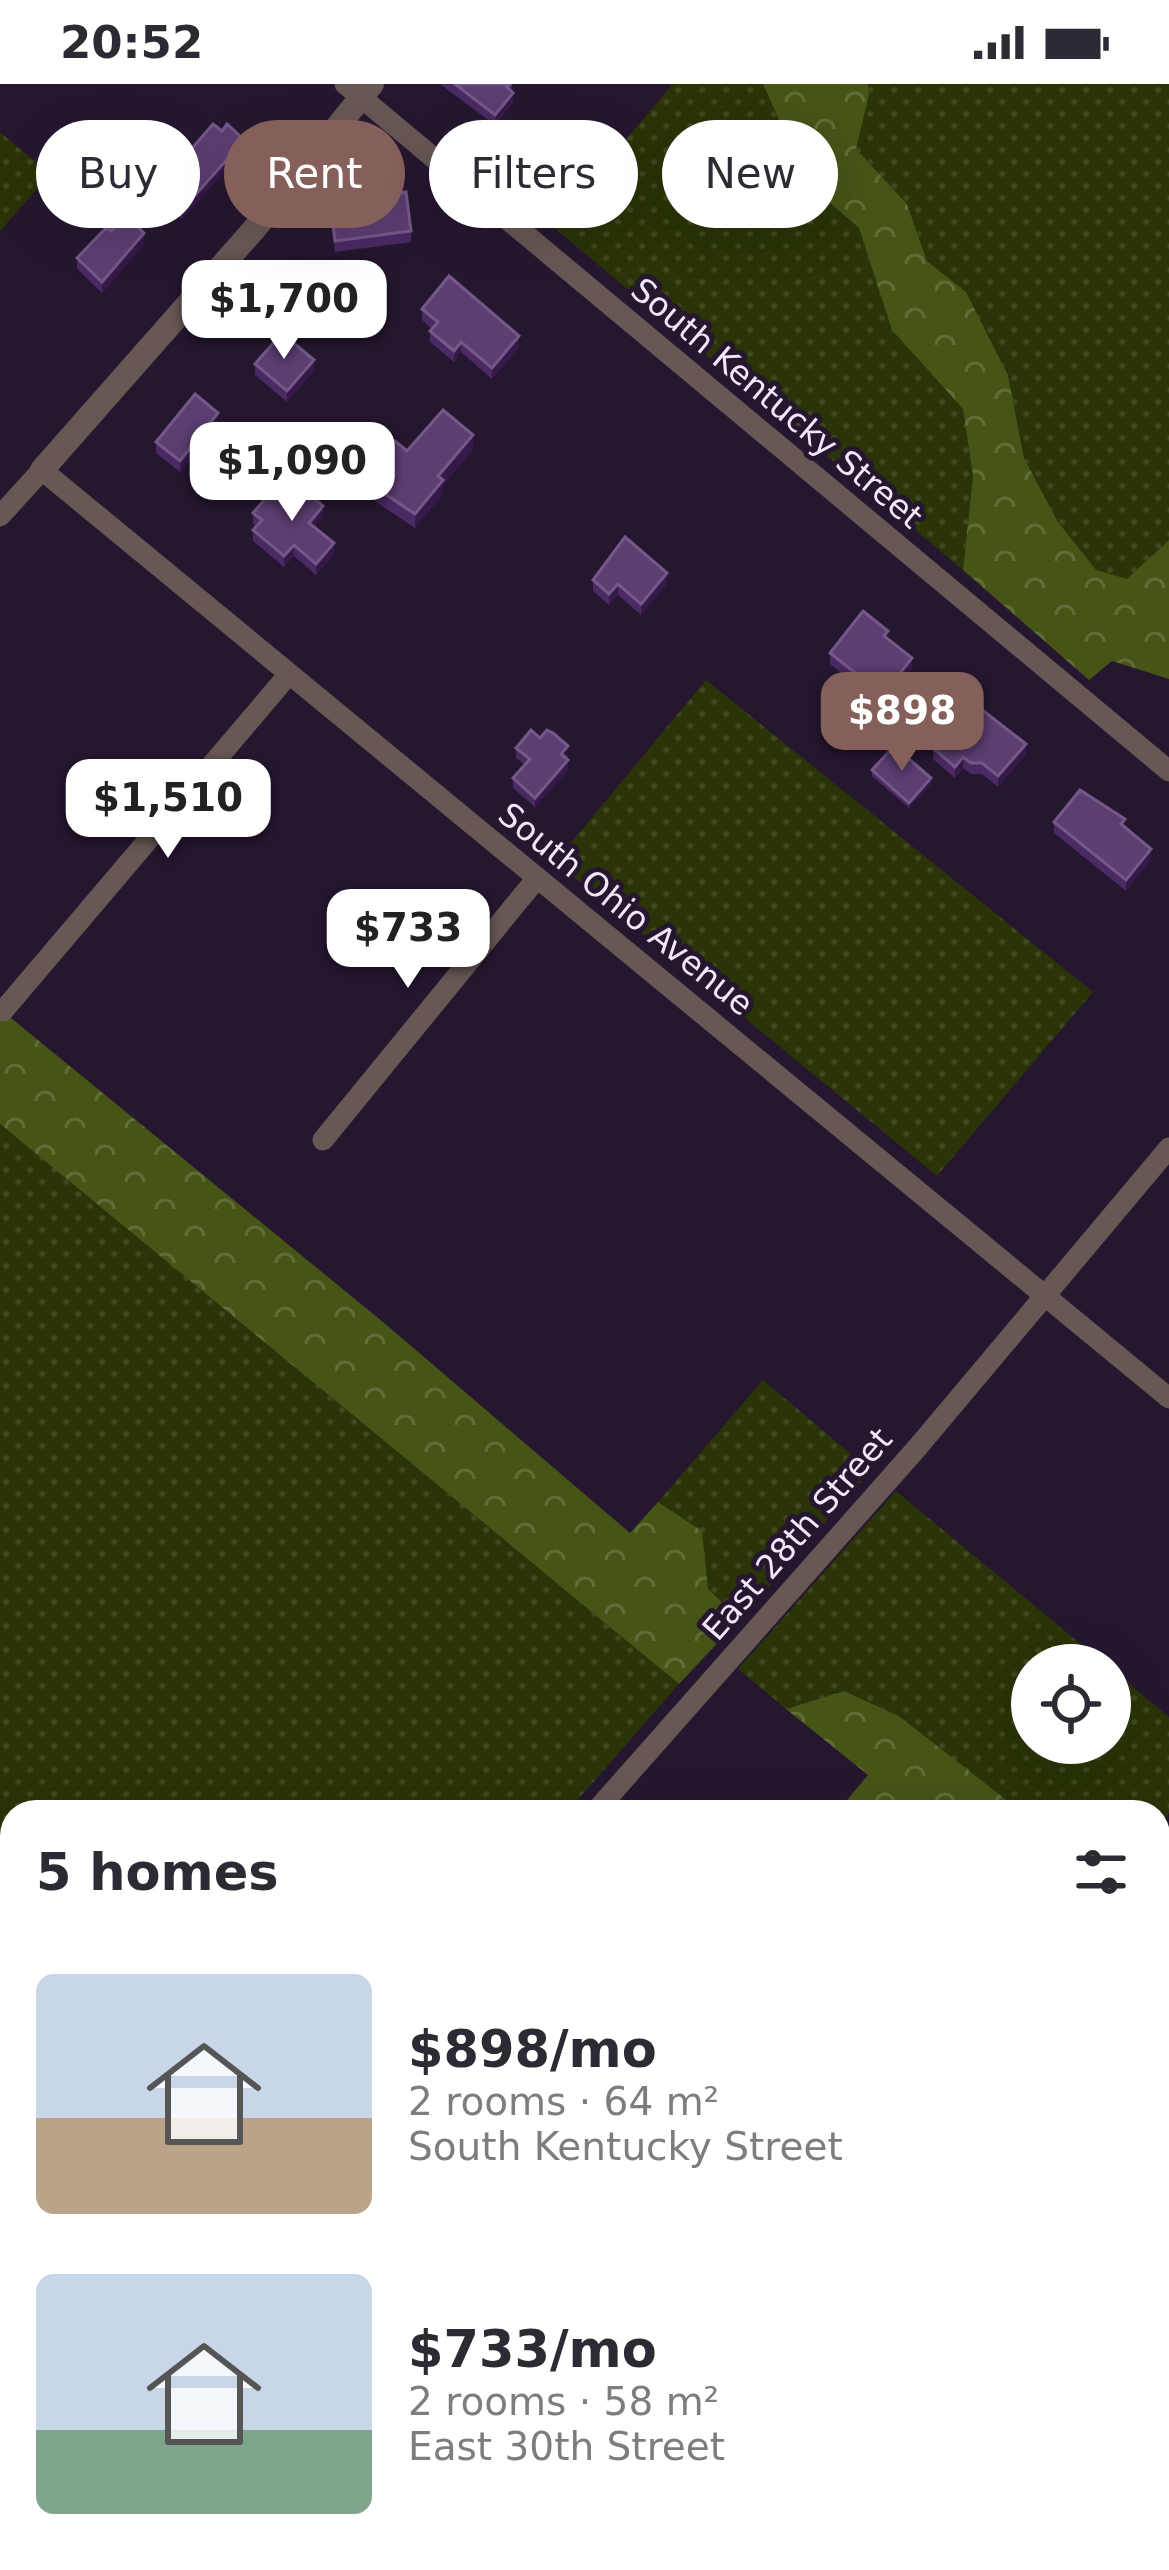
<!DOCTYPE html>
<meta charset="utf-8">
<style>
:root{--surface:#fff;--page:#f7f7f7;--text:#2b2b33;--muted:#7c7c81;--accent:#855f59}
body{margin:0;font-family:"DejaVu Sans",sans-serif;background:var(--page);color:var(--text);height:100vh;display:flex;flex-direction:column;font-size:45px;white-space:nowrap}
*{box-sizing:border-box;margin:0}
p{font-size:39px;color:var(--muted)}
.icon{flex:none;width:66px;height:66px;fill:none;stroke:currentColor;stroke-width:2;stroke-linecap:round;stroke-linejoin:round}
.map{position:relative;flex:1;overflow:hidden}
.drawer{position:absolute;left:0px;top:1716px;width:1170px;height:771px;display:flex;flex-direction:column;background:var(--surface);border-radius:36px 36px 0 0;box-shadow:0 12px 48px #0002}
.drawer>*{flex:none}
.banner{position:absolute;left:36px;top:36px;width:1098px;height:108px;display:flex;gap:24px}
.tools{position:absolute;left:1011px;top:1560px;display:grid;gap:24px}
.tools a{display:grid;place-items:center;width:120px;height:120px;border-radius:50%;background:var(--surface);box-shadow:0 12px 48px #0002;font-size:60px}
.price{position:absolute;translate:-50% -102px;padding:0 27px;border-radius:24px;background:#fff;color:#222;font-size:39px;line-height:78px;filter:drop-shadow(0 3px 6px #0008)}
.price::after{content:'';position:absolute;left:50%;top:72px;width:36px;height:27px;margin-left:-18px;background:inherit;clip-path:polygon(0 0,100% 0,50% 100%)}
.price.active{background:var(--accent);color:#fff}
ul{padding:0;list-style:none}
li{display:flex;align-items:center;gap:36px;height:300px;padding:0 36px}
li span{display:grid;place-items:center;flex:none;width:336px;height:240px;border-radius:18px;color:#555}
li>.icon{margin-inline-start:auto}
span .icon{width:144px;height:144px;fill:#fffc;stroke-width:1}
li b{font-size:51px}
h2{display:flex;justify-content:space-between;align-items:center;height:144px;padding:0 36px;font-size:51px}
.tag{padding:0 42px;border-radius:54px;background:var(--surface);box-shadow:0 12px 48px #0002;font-size:42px;line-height:108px}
.tag.active{background:var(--accent);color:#fff}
.status{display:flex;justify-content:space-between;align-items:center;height:84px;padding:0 60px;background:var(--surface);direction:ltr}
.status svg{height:33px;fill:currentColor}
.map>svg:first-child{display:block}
.green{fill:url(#green-dots)}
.forest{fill:url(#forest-crowns)}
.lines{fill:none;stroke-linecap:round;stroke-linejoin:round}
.service{stroke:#685854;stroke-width:10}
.minor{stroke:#685854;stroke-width:21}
.tertiary{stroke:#685854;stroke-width:24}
.wall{fill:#4b2963}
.shaded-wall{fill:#351948}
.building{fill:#5d3e73;stroke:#745888;stroke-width:3}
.labels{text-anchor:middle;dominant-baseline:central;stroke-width:10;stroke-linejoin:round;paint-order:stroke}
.street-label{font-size:33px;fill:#f1e8f9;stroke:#251730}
</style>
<div class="status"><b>20:52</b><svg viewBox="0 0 49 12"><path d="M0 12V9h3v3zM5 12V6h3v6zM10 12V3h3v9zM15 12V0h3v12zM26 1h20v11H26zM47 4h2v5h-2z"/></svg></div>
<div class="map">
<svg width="1169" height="2486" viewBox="0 0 1169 2486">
<defs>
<pattern id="green-dots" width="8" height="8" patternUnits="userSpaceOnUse" patternTransform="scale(3)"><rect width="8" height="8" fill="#2a3407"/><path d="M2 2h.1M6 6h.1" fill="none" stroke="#3f4820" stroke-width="1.8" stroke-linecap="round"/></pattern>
<pattern id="forest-crowns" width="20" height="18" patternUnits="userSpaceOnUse" patternTransform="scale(3)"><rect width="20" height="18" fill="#465416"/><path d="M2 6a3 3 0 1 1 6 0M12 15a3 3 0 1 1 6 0" fill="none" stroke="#616d39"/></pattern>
</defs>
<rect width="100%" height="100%" fill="#251730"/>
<!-- green -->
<path class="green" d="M673 0H763L808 100 859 144 892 246 963 325 973 392 963 486 552 142Z
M868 0H1169V456L1128 496 1096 487 1058 438 1024 374 1008 291 966 208 927 177 907 120 856 65 869 11Z
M0 48 50 90 0 147Z
M706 596 1093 908 937 1092 555 778Z
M0 1040 679 1600 567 1728H12V1821L0 1811Z
M763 1296 871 1387 740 1535 708 1505 701 1447 658 1418Z
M896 1407 1106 1581H1032V1659H1110V1584L1169 1633V1729L1158 1745V1728H1022L899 1632 844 1607 786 1625 738 1585Z
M12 2393V2475H120L133 2486H0V2407Z"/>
<!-- forest -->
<path class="forest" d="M763 0H868L869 11 856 65 907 120 927 177 966 208 1008 291 1024 374 1058 438 1096 486 1127 495 1169 456V595L1112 577 1089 596 963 486 973 392 963 325 892 246 859 144 808 100Z
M0 925 383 1238 630 1449 658 1418 702 1447 708 1505 740 1535 679 1600 0 1040Z
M844 1607 899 1632 1022 1728H837L868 1691 786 1625Z
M1158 1844 1169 1855V1961L1158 1952Z"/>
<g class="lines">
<!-- service -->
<path class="service" d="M1008 2486 1018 2475"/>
<!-- minor -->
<path class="minor" d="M345 0 1169 687
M0 432 42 386 1169 1314
M3 927 289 590
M323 1056 537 794
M595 1728 917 1364 1169 1064
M0 1840 12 1850
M1158 2068 1169 2056
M1158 2378 1169 2387
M0 2393 12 2380
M249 2475 262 2486
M763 2475 776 2486
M351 2486 361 2475
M787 2486 797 2475"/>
<!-- tertiary -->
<path class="tertiary" d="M42 386 256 143 372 0"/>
</g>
<!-- wall -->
<path class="wall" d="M440 0H512L513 19 495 41Z
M128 59 181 77 242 63 239 72 182 135 153 109V100L156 96 128 69Z
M329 111 358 114 411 147V158L335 168Z
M111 147 144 160 102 209 77 185V174Z
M422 225 519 263 492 295 461 268 454 278 430 258V247L432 245 422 236Z
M255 280 314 287 287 318 255 291Z
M218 340 180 388 156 369V358Z
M473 366 443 401V410L415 444 364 410V396L407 367Z
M283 417 323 432 314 443 334 470 316 491 294 472 284 483 253 457V446L256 442 253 440V429Z
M593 496 667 500 641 531 618 511 609 521 593 507Z
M888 556 912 585 883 622 830 580V569Z
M540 654 568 672 566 674 568 686 535 723 513 704V694L525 681 516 674V664Z
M933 664 1026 670 998 703 982 690H971L963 684 955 694 933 675Z
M872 686 931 700 909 724 872 692Z
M1054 738 1125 743 1151 776 1126 807 1054 749Z"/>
<!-- shaded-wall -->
<path class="shaded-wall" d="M513 9V19L495 41V31Z
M242 54V63L239 72 182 135V126Z
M144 149V160L102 209V198Z
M519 252V263L492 295V284Z
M461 258V268L454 278V267Z
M314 276V287L287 318V307Z
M218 329V340L180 388V377Z
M473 351V366L443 401V410L415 444V430L438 392Z
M323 422V432L309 449V439Z
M334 459V470L316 491V480Z
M294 461V472L284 483V472Z
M667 489V500L641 531V520Z
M618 500V511L609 521V510Z
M912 574V585L883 622V611Z
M1026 660V670L998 703V692Z
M963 673V684L955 694V683Z
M568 676V686L535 723V714Z
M931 694V700L909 724V719Z
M1151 765V776L1126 807V796Z"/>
<!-- building -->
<path class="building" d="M455 0H510L507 3 513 9 495 31Z
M213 40 222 47 227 40 242 54 239 62 182 126 153 100 160 91 128 59 146 41 181 77Z
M357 107 358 114 406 108 411 147 335 157 329 111Z
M126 131 144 149 102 198 77 174 107 143 111 147Z
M449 192 519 252 492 284 461 258 454 267 430 247 438 238 422 225Z
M282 249 314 276 287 307 255 280Z
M195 310 218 329 180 377 156 358Z
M443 326 473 351 438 392 443 396 415 430 364 396 395 357 407 367Z
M297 400 323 422 309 439 334 459 316 480 294 461 284 472 253 446 262 436 253 429 272 407 283 417Z
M625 453 667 489 641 520 618 500 609 510 593 496Z
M863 527 888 547 884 552 912 574 883 611 830 569Z
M972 618 1026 660 998 692 982 679H971L963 673 955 683 933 664Z
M531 646 540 654 547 646 553 649 568 662 561 670 568 676 535 714 513 694 530 675 516 664Z
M894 662 931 694 909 719 872 686Z
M1080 706 1125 735 1121 740 1151 765 1126 796 1054 738Z"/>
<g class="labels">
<!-- street labels -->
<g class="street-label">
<text transform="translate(777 319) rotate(40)">South Kentucky Street</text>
<text transform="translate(626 825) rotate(39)">South Ohio Avenue</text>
<text transform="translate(797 1450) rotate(-49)">East 28th Street</text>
</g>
</g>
</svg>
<div class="tools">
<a><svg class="icon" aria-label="locate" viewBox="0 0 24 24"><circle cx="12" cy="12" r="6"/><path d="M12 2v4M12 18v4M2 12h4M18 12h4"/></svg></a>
</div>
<b class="price" style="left:284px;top:278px">$1,700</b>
<b class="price" style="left:292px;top:440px">$1,090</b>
<b class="price active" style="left:902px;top:690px">$898</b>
<b class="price" style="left:168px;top:777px">$1,510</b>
<b class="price" style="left:408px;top:907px">$733</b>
<div class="banner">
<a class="tag">Buy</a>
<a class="tag active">Rent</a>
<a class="tag">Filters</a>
<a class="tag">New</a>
</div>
<section class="drawer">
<h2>5 homes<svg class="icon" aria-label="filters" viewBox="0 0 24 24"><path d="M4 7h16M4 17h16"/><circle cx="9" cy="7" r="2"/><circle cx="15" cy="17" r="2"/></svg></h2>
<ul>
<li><span style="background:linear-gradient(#c9d6e8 60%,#b9a48a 0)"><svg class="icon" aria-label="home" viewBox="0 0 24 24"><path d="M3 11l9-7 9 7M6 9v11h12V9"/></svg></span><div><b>$898/mo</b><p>2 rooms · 64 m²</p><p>South Kentucky Street</p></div></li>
<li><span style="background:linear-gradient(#c9d6e8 65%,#7fa58c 0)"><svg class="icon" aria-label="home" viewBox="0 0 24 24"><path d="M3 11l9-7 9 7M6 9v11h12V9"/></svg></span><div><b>$733/mo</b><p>2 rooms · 58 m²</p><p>East 30th Street</p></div></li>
</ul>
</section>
</div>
